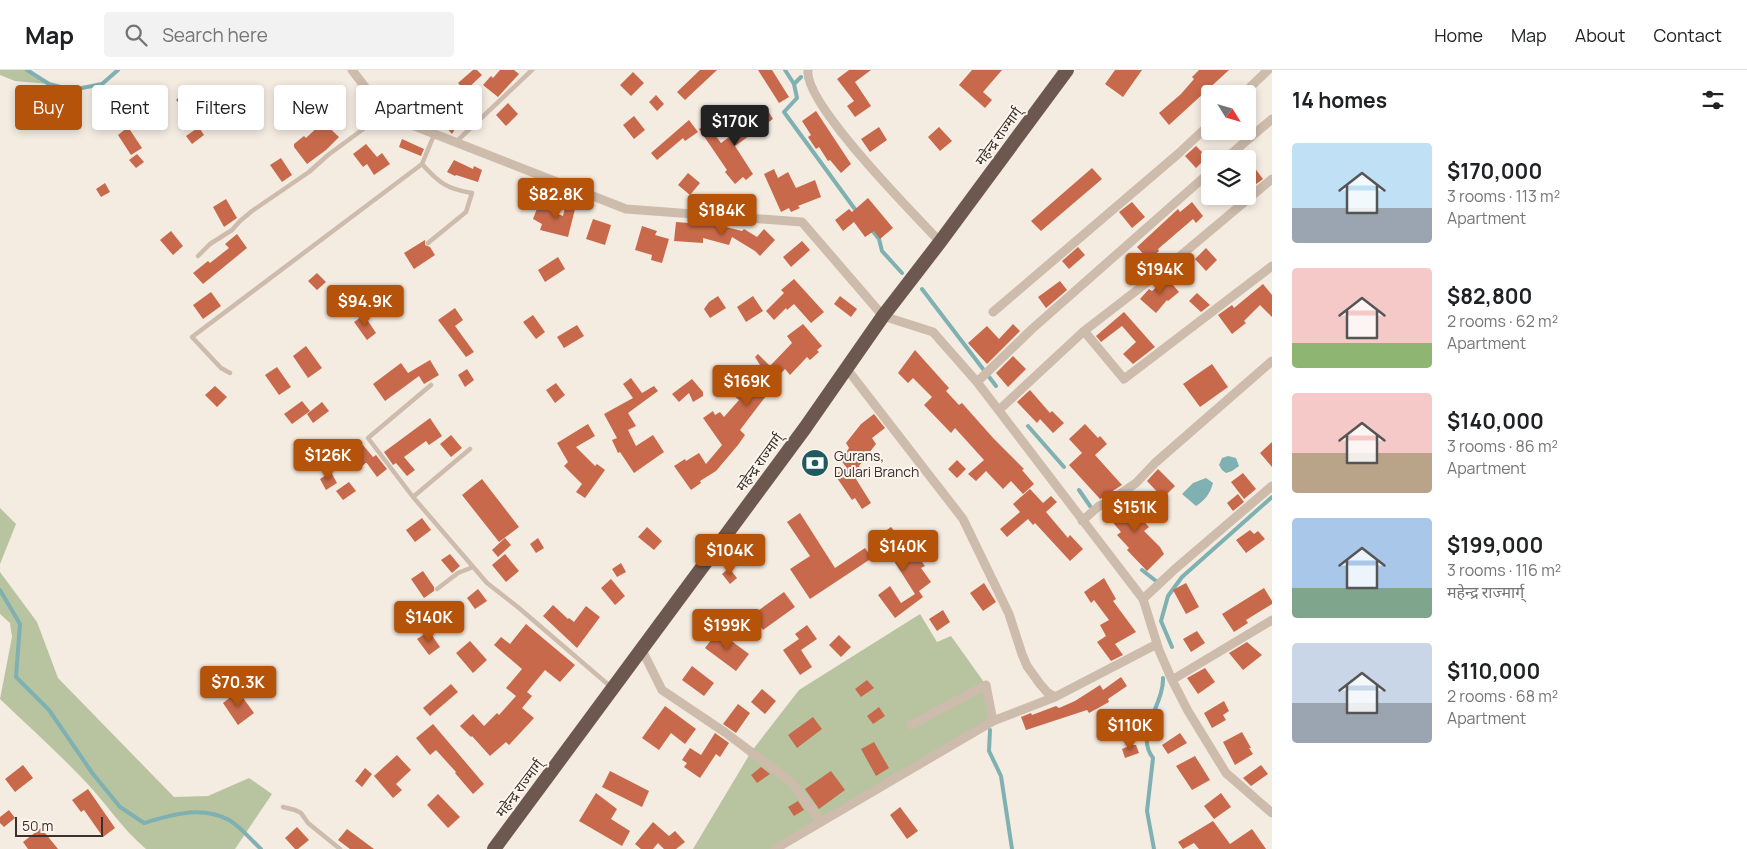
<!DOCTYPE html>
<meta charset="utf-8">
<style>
:root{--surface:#fff;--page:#f2f2f2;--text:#202124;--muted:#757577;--line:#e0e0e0;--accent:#b45309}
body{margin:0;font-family:Manrope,"Noto Sans Devanagari",sans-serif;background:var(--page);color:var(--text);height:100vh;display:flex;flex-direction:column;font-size:19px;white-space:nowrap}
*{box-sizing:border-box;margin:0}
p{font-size:16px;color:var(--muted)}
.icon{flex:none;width:28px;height:28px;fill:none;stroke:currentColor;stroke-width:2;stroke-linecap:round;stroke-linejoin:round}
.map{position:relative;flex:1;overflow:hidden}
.details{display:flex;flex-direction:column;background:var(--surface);width:475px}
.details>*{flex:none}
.top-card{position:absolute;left:15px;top:15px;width:475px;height:45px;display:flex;gap:10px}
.needle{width:32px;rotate:127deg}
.fabs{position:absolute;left:1201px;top:15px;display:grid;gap:10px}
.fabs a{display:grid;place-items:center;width:55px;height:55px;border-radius:5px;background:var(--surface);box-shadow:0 2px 8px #0003;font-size:25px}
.scale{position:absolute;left:15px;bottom:12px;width:88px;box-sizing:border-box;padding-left:5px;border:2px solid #3b302b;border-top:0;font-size:14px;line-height:18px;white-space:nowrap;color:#3b302b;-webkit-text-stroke:4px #fbf5ee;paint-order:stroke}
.price{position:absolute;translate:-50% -42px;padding:0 11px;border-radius:5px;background:var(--accent);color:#fff;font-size:16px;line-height:32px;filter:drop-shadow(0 1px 2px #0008)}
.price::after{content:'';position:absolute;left:50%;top:30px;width:15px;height:11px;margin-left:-8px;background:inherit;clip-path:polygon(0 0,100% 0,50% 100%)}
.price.current{background:#222;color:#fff}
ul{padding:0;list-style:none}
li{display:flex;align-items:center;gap:15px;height:125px;padding:0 20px}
li span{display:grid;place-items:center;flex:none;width:140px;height:100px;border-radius:5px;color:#555}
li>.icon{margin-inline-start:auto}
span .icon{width:60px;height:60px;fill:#fffc;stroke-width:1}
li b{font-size:21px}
h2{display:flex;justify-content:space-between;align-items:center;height:60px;padding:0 20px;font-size:21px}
.tag{padding:0 18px;border-radius:5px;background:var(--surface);box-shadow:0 2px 8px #0003;font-size:18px;line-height:45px}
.tag.current{background:var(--accent);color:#fff}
header{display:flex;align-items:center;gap:30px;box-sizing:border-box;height:70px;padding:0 25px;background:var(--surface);border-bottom:1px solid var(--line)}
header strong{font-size:24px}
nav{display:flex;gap:28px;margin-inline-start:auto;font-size:18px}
.search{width:350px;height:45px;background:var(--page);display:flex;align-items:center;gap:12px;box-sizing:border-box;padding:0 18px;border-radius:5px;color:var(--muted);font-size:19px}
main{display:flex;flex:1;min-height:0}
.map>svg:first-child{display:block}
.green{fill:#b8c4a0}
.water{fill:#7fb0b2}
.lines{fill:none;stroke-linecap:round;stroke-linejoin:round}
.stream{stroke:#7fb0b2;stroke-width:4}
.building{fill:#c8694b}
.service{stroke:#cdbbac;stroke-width:4.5}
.minor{stroke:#cdbbac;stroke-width:9}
.trunk{stroke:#6c584f;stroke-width:14}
.labels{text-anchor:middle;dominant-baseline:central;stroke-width:4;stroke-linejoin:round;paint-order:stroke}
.street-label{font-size:14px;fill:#3b302b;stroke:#fbf5ee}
.poi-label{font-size:14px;fill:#3b302b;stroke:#fbf5ee;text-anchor:start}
</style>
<header>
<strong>Map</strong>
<div class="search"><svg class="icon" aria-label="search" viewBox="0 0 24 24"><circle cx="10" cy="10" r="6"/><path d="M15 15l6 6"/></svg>Search here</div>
<nav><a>Home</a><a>Map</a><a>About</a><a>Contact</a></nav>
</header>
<main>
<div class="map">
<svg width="1272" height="779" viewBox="0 0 1272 779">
<rect width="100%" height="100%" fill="#f4ebe1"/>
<!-- green -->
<path class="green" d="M0 0H27L49 14 15 11 0 5Z
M0 438 16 454 0 494Z
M0 502 37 552 58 608 174 727 208 726 249 708 272 724 235 779H146C121 758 104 730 81 707 55 680 27 655 0 629L12 567 10 553 0 544Z
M920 544 937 572 951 566 986 615 993 651 775 779H693L751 682 799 620Z"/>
<!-- water -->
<path class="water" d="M1228 386 1236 388 1239 396 1232 401 1226 403 1222 400 1219 395 1222 388Z
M1206 408 1213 413C1210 424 1205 430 1196 436L1182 424 1193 413Z"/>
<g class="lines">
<!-- stream -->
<path class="stream" d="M27 0 49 14 72 20 102 14 118 0
M785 0 794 14
M801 7 794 14 797 28 784 42 857 142
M871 159 879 169 882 181 902 203
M922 219 996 316
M1028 356 1064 397
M1079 420 1090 436
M1142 500 1156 511
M0 520 20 554 16 607 49 640 93 704 120 737 144 753C172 745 201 735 229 750 241 757 251 770 261 779
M1172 577 1161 551 1168 526 1182 507 1272 427
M990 660 989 681 1001 706 1012 779
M1154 779 1147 741 1153 688C1134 663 1164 635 1163 608"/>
</g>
<!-- building -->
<path class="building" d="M473 0H477L482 5 465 21 458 13Z
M500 0H514L519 4 498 27 483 15 491 6 493 8Z
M700 0H717L685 30 677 22Z
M758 0H772L789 27 779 33Z
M849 0H871L855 12 871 36 855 47 847 36 854 31 837 9Z
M972 0H1002L983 22 992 30 985 38 959 15Z
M1115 0H1142L1123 27 1105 14Z
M1199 0H1229L1169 55 1159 43 1181 24 1194 9 1192 7Z
M633 2 644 13 631 26 620 15Z
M189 17 201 29 188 42 176 30Z
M442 23 464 39 467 36 469 37 466 40 476 47 470 53 462 48 452 64 444 55 448 51 430 38Z
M656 25 664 34 657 41 649 32Z
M134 31 144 44 136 51 126 38Z
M508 33 518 44 506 56 496 45Z
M362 38 371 47 364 53 356 44Z
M767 39 773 49 735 76 753 104 746 110 743 107 735 114 725 102 727 100 699 59 707 54 721 73Z
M816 41 851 94 841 103 830 90 828 91 819 77 816 79 808 67 811 65 802 51Z
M634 46 645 60 634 69 623 55Z
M689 50 698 62 685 71 683 68 657 90 651 83Z
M323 52 339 67 326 80 307 94 294 77V74L304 66 306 68Z
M128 57 142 78 131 85 118 65Z
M879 57 887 70 870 82 861 69Z
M939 57 952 71 940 81 928 67Z
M196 59H200L204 65 192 74 186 66Z
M402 69 424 79 421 86 399 77Z
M366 74 377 87 382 83 390 94 374 105 367 94 363 97 353 84Z
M1196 76 1207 87 1196 98 1185 86Z
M137 84 144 92 136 98 129 90Z
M281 88 292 105 282 112 270 95Z
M1248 89 1263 109 1248 120Z
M454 90 473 99 474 96 482 100 478 112 456 105 455 106 447 102Z
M1092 98 1102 109 1041 161 1031 151Z
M774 99 778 108 788 102 796 118 815 110 821 127 798 136 800 138 791 142 789 138 781 142 764 104Z
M688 103 700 113 690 125 678 115Z
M105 113 110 122 101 127 96 119Z
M868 128 893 158 880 169 874 161 865 167 854 152 843 161 835 150 849 139 852 142Z
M226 129 237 148 224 157 213 137Z
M1132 132 1145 147 1132 158 1119 142Z
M1192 132 1203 146 1196 153 1193 149 1158 179 1159 181 1149 190 1137 177 1178 139 1180 142Z
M566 133 576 135 568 167 540 160 542 154 533 149 538 136 563 146Z
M593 149 611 155 605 175 586 169Z
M676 152 714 155V154L742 161 744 159 757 167 764 159 775 170 760 186 755 181 732 167 729 175 703 168V173L674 171Z
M642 156 657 161 655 165 669 169 662 193 651 190 652 185 635 180Z
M171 161 183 176 173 185 160 170Z
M237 164 247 178 203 214 193 203 208 191 210 193 229 178 225 174Z
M425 170V175L430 177 435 185 414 199 404 183Z
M802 171 810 180 791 197 783 187Z
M1078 177 1085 185 1069 199 1062 191Z
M1206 178 1217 190 1206 201 1195 189Z
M558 187 565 199 545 212 538 200Z
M317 203 326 212 317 220 308 211Z
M1167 208 1179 222 1168 231 1167 230 1156 243 1140 229 1149 219 1152 221Z
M794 209 824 242 811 253 794 234 787 240 786 238 774 250 766 241 784 223 781 220Z
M1060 211 1067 220 1046 238 1038 227Z
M1263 214 1272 225V247L1260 235 1244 251 1246 253 1232 264 1218 245 1232 235 1234 238Z
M211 222 221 236 203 249 193 235Z
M1197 223 1210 235 1201 242 1189 231Z
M718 226 726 238 710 248 704 239 709 232Z
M753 226 763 241 746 252 737 237Z
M840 226 857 239 851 247 834 234Z
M455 238 463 250 455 256 474 282 466 287 438 250Z
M1124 242 1155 277 1133 294 1123 284 1136 272 1122 256 1101 272 1096 266Z
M364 245 376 263 367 270 354 252Z
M533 245 545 262 536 269 523 252Z
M803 254 822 276 817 280 819 282 810 290 807 287 790 305 785 299 762 323 766 326 740 360 745 365 738 375 716 401 700 411 701 413 691 420 674 396 685 389 686 391 699 383 706 394 722 375 703 348 713 341 715 345 720 342 724 347 739 330 734 326 765 303 755 287 758 284 770 296 792 273 787 266Z
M1013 254 1020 261 987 294 968 273 987 256 999 269Z
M577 255 584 266 564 278 557 267Z
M306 276 322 298 308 308 293 286Z
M915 280 949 318 946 321 959 335 962 333 994 369 1024 399 1022 400 1034 414 1023 424 1011 411 1003 419 986 401 976 411 968 404 984 390 955 358 951 363 924 335 932 327 913 308 908 313 898 303Z
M1013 286 1026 299 1008 317 996 303Z
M430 290 439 305 424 314 419 306 385 331 373 314 401 293 408 303Z
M1212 294 1228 317 1200 337 1183 314Z
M277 297 291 317 279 325 265 305Z
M467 299 474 310 465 317 458 305Z
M631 308 642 323 654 316 658 321 628 343 636 356 628 360 636 376 653 365 664 382 634 403 620 382 618 383 612 370 617 368 604 344 633 328 623 314Z
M692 309 703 322V326L693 332 689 323 679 332 672 324Z
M556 313 565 325 555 333 546 320Z
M215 316 227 327 217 337 205 325Z
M1030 320 1050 343 1052 341 1064 353 1053 363 1040 349 1037 353 1017 332Z
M302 331 310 341 292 354 284 344Z
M322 332 329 341 313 353 307 344Z
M874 344 885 358 872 368 876 374 859 396 864 404 856 409 871 433 862 439 855 428 852 430 835 405 846 397 841 390 849 378 846 373 861 354Z
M430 348 442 366 429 375 426 371 404 387 415 400 407 406 396 393 393 395 384 382Z
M588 354 595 366 576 377 595 396 597 394 605 400 585 428 576 422 582 414 564 396 568 392 557 373Z
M1085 354 1098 368 1100 366 1107 374 1095 385 1122 415 1100 429 1069 395 1082 383 1069 369Z
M451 365 462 378 451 387 440 374Z
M1272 372V397L1260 383Z
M321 374 327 383 314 391 309 382Z
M363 375 373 387 361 397 351 385Z
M376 385 387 399 377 407 366 392Z
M957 390 966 399 957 408 948 399Z
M1158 399 1175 416 1163 428 1147 411Z
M331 402 337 413 326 420 320 409Z
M1243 403 1256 419 1244 429 1231 412Z
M482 409 519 457 499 472 462 425Z
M349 412 356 421 343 430 336 421Z
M1030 419 1043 433 1051 426 1057 432 1046 442 1068 468 1070 465 1083 479 1070 491 1035 453 1033 455 1028 449 1007 467 1000 459 1020 442 1013 434Z
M1132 424 1137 429 1129 436 1149 457 1144 461 1160 477 1164 484 1147 501 1127 480 1129 478 1117 465 1121 462 1103 441 1111 438Z
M1238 424 1244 432 1233 441 1227 433Z
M800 443 835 498 865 478 872 488 810 529 790 499 810 486 787 452Z
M422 448 431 460 415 472 406 460Z
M647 457 662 471 654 480 638 467Z
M891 457 895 462 899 461 913 483 915 482 925 496 921 498 931 512 919 521 923 527 895 548 878 525 890 516 901 533 915 524 878 466Z
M1250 460 1254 464 1258 461 1265 469 1246 483 1236 470Z
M505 468 511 475 498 487 492 480Z
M538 468 544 478 536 483 530 474Z
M450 484 460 496 452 503 441 490Z
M505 484 519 501 506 512 492 495Z
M621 493 626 502 617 507 612 499Z
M729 498 737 508 730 514 722 504Z
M423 501 434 517V521L424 528 411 509Z
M1104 508 1116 529 1113 531 1136 562 1115 574 1123 585 1111 591 1097 572 1106 566 1100 555 1109 550 1094 530 1091 533 1084 522Z
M611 509 625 526 615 535 601 518Z
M984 513 996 532 983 541 970 523Z
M1186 513 1199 537 1186 544 1173 520Z
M1264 518 1272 531V534L1246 550 1248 553 1234 562 1222 544Z
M478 519 487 531 475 539 467 528Z
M784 522 795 537 763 560 752 545Z
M553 535 568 549 569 548 574 552 586 536 600 547 577 578 543 546Z
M943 540 950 552 937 561 929 549Z
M526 554 575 595 560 612 545 600 527 622 532 626 522 638 534 648 509 675 506 672 490 686 472 666 471 667 460 656 473 644 484 656 497 643 499 645 516 626 506 618 522 599 494 575 501 567 510 574Z
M807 555 817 569 801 580 812 597 800 605 783 580 799 569 795 564Z
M429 561 440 577 429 585 417 569Z
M718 561 749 584 736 601 705 578Z
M1197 561 1205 573 1191 582 1183 569Z
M839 565 851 577 841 587 829 575Z
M470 571 487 590 473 603 456 583Z
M1247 572 1262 585 1243 600 1229 583Z
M692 596 714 613 704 626 682 610Z
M1205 598 1215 612 1198 624 1187 608Z
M1121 607 1127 616 1108 629 1109 632 1089 643 1087 640 1026 660 1021 647 1031 643 1032 645 1056 636 1059 638 1075 631 1100 615 1103 620Z
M867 610 874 618 861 627 855 619Z
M451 614 458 622 430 646 423 638Z
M762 619 776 631 765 644 751 632Z
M238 621 254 643 238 655 223 633Z
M1224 631 1229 641 1223 645 1226 650 1212 658 1204 643Z
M738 634 750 643 736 663 723 654Z
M665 636 696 659 685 674 671 663 659 680 642 668Z
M879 637 885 646 873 654 867 646Z
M1139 639 1145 650 1116 665 1111 656Z
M813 647 822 659 797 678 788 665Z
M433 654 484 714 473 724 455 703 456 702 436 680 430 685 416 668Z
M1242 662 1251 678H1249L1253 684 1235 695 1223 672Z
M715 663 729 673 720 687 716 684 700 708 684 697 687 693 682 690 690 678 701 685Z
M1180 663 1187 673 1168 684 1162 675Z
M874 672 889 698 876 706 861 679Z
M1132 675H1136L1139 683 1125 688 1122 679Z
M397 685 411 700 396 714 402 720 393 728 374 706Z
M1195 686 1210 710 1192 720 1176 696Z
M23 695 33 708 15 722 5 709Z
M1261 695 1268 704 1251 716 1243 708Z
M761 697 770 704 757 713 751 705Z
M365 698 372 704 362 717 355 711Z
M610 701 649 721 642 737 602 717Z
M831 701 845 720 819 739 805 719Z
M88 719 115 758 103 767 84 740 81 742 72 730Z
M596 723 617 739 611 749 630 761 622 776 579 751Z
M1221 723 1231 737 1214 749 1204 736Z
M438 724 460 747 448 758 427 735Z
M798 731 804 740 794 746 788 737Z
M900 737 918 761 907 769 890 745Z
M9 740 15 748 4 757 0 753V747Z
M1213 751 1230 774 1252 759 1266 779H1199L1194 773 1183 779 1178 772Z
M653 752 669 766 675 761 685 772 676 779H664L658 773 653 779H641L635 774Z
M297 757 309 770 298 779H295L285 768Z
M41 758 58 779H28L23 772Z
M347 759 374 779H350L338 770Z"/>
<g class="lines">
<!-- service -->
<path class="service" d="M456 72 532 0
M428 173 466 142 472 123C447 119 439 113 422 94L434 65
M198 186 210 174 232 160 240 151 252 141 309 102 328 85 385 43
M230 303 221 298 192 267 422 94
M431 315 368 368 413 427 470 379
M413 427 487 513 519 538 611 617
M437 519 458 503 473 497
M283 737 295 740 301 743 308 753 340 779"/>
<!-- minor -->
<path class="minor" d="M352 0 385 43 399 50 626 139 802 152 883 246 933 262 977 312 1143 529 1159 580 1172 610 1188 641 1226 703 1272 743
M808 0C803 33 915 145 940 172
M1243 24 1268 0
M1225 89 1272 49
M993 242 1178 84 1210 54
M1084 261 1167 197 1272 109
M847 299 963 449 1009 544 1022 584 1027 596 1040 614 1047 622 1055 627
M977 312 1032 259 1210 102
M999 340 1084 261 1124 309 1272 196
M1082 451 1099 436 1107 433 1136 413 1155 393 1272 291
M1143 529 1175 499 1272 416
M642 580 662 620 726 663 791 712 821 752
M1172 610 1272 550
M993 651 1055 627 1157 574
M775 779 993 651 986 615 911 655"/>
<!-- trunk -->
<path class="trunk" d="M494 779 805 358 883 246 940 172 1067 0"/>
</g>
<!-- icons -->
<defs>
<g id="bank-disc" transform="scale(1.4375)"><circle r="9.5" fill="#1f5a5e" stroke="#fbf5ee"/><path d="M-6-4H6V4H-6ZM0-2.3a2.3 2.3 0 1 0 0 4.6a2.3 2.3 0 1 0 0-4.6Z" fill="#fff"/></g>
</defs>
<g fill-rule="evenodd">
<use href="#bank-disc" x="815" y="393"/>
</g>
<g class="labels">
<!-- street labels -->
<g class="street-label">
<text transform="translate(998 66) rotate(-54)">महेन्द्र राज्मार्ग्</text>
<text transform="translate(759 392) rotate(-54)">महेन्द्र राज्मार्ग्</text>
<text transform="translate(519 718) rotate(-53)">महेन्द्र राज्मार्ग्</text>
</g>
<!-- poi labels -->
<g class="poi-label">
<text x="834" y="385">Gurans,<tspan x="834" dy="16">Dulari Branch</tspan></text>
</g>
</g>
</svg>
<div class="fabs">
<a><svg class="needle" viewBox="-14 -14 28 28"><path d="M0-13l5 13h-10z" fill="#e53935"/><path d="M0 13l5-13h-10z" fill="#757577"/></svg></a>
<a><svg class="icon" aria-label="layers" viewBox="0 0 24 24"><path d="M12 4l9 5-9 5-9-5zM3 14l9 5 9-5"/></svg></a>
</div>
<div class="scale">50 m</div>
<b class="price current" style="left:735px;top:77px">$170K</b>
<b class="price" style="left:556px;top:150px">$82.8K</b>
<b class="price" style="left:722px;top:166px">$184K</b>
<b class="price" style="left:1160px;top:225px">$194K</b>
<b class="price" style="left:365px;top:257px">$94.9K</b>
<b class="price" style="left:747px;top:337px">$169K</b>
<b class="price" style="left:328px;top:411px">$126K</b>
<b class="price" style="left:1135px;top:463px">$151K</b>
<b class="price" style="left:903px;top:502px">$140K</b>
<b class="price" style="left:730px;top:506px">$104K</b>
<b class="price" style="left:429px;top:573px">$140K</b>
<b class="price" style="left:727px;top:581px">$199K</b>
<b class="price" style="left:238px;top:638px">$70.3K</b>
<b class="price" style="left:1130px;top:681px">$110K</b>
<div class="top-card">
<a class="tag current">Buy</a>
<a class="tag">Rent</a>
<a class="tag">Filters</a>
<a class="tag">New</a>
<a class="tag">Apartment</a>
</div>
</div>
<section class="details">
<h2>14 homes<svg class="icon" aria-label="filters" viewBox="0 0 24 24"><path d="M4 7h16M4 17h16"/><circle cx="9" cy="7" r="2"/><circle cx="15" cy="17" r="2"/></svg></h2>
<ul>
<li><span style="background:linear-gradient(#bfe0f5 65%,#9aa5b1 0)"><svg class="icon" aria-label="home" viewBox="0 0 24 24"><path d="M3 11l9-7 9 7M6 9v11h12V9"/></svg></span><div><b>$170,000</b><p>3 rooms · 113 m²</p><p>Apartment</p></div></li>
<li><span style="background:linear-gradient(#f6c9c9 75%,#8fb573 0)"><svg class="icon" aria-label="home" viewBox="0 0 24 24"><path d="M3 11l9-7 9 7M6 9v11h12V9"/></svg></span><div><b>$82,800</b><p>2 rooms · 62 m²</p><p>Apartment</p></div></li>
<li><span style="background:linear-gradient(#f6c9c9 60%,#b9a48a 0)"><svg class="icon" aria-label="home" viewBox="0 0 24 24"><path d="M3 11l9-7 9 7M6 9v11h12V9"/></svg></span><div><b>$140,000</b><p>3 rooms · 86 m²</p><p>Apartment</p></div></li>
<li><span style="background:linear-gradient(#a9c7e8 70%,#7fa58c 0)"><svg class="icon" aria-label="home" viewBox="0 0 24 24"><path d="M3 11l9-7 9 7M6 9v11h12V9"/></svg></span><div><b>$199,000</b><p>3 rooms · 116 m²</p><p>महेन्द्र राज्मार्ग्</p></div></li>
<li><span style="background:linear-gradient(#c9d6e8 60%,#9aa5b1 0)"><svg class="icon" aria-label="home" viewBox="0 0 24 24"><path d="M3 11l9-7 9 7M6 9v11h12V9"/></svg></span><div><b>$110,000</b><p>2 rooms · 68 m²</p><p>Apartment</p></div></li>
</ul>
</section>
</main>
